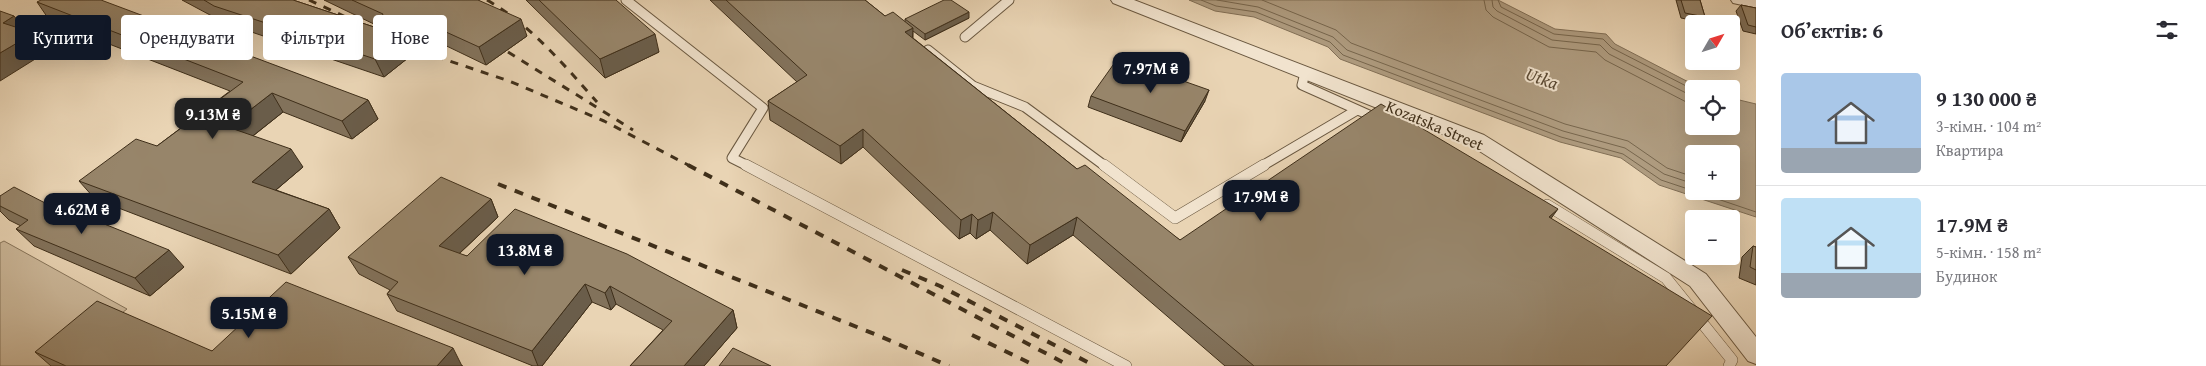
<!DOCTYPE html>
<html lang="uk">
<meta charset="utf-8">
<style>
:root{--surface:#fff;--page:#f2f2f3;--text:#2b2b33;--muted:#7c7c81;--line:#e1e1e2;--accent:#111827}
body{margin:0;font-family:"Gentium Book Plus",serif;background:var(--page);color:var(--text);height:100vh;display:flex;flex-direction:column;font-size:19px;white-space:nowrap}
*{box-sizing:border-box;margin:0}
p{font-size:16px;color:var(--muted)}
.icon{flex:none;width:28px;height:28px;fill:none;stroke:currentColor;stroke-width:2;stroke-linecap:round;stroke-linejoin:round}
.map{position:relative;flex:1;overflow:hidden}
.drawer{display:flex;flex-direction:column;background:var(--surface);width:450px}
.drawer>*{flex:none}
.guide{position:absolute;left:15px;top:15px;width:475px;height:45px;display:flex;gap:10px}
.needle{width:32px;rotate:51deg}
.tools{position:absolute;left:1685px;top:15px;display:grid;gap:10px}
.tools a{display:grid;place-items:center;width:55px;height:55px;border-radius:5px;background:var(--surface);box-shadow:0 5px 20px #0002;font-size:25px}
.price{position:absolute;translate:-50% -42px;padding:0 11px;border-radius:10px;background:var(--accent);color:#fff;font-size:16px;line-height:32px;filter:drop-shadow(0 1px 2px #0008)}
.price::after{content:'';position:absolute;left:50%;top:30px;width:15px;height:11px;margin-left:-8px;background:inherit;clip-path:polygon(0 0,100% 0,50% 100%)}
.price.active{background:#222;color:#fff}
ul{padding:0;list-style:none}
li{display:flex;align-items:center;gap:15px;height:125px;padding:0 25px}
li+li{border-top:1px solid var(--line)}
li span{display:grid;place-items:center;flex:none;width:140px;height:100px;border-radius:5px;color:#555}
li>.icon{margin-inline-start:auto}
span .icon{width:60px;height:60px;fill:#fffc;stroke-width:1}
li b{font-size:21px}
h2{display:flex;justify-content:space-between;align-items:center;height:60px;padding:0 25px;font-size:21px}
.chip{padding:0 18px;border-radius:5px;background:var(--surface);box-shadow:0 5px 20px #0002;font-size:18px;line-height:45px}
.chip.active{background:var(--accent);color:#fff}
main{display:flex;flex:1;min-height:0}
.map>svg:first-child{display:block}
.green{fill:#ccb89a;stroke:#86745a}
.water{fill:#af9c80;stroke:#827057;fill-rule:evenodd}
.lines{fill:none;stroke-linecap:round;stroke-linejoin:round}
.shore{stroke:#77664d;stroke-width:1}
.lane-far1-casing{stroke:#6a5840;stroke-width:11}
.lane-casing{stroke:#6a5840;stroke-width:12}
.street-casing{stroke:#6a5840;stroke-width:2}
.lane-far1{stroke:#f1e3ce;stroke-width:9}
.lane{stroke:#f1e3ce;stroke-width:11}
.street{fill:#f1e3ce;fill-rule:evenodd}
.rail-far1{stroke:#3f2f1a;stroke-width:3;stroke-dasharray:8 8;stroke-linecap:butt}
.rail{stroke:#3f2f1a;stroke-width:4;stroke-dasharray:9 9;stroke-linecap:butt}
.wall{fill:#82725b;stroke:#3f2f1a}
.shaded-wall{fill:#6a5d4a;stroke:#3f2f1a}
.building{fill:#97856a;stroke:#3f2f1a}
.labels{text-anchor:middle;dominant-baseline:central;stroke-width:4;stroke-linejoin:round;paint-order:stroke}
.street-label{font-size:16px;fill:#3f2f1a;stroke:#f1e3ce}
.water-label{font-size:18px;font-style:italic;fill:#5b4a34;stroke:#f1e3ce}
</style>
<main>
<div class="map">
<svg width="1756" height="366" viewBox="0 0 1756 366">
<rect width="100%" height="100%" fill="#e9d4b4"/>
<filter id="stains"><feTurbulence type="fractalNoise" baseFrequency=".004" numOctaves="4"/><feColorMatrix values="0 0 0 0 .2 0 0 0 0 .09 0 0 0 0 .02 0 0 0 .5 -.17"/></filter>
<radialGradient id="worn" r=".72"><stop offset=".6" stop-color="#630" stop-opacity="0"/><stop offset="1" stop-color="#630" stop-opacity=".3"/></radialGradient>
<!-- green -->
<path class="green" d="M4 241 127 309 54 366H0V243Z"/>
<!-- water -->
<path class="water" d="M1189 0H1498L1555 29 1606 34 1615 44 1702 89H1694V126H1731V98L1756 104V217L1659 185 1621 158 1560 142 1340 59 1328 47 1254 17 1215 11ZM1694 154H1731V191H1694Z"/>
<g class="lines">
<!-- shore -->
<path class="shore" d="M1201 0 1216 6 1256 12 1330 42 1343 55 1561 137 1623 154 1661 180 1694 191
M1217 0 1258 7 1333 37 1347 50 1563 131 1625 148 1664 174 1694 184
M1262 0 1336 30 1351 43 1565 124 1628 141 1667 168 1694 177
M1484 0 1486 10 1493 17 1549 47 1596 52 1605 60 1694 106
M1492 0 1493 7 1497 11 1552 40 1600 45 1609 54 1694 97
M1498 0 1501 7 1554 34 1603 39 1612 48 1694 90
M1694 191 1756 212"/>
<!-- lane-far1 casing -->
<g class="lane-far1-casing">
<path id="lane-far1" d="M626 0 763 108 732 158 748 166
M965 37 1009 0
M928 50 973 86 1025 107 1105 166
M1305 73 1302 85 1378 119
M1262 166 1357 110"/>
</g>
<!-- lane casing -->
<g class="lane-casing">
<path id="lane" d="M746 165 1126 366
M1104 165 1175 218 1264 165
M1547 205 1666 278 1732 360 1729 366"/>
</g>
<!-- street casing -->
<g class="street-casing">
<path id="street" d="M1111 0H1134L1484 135 1706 274 1756 337V364L1748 361 1690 286 1470 145 1113 3Z
M1731 0H1756V8L1733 3Z"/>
</g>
<!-- lane-far1 -->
<use href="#lane-far1" class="lane-far1"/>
<!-- lane -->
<use href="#lane" class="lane"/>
<!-- street -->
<use href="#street" class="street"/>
<!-- rail-far1 -->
<path class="rail-far1" d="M309 0 361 24
M487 0C532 26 563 64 597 102
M405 46 509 81 604 121 690 166
M508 52 633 130"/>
<!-- rail -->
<path class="rail" d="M688 165 1070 366
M498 184 877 335 949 366
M902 270 940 286 1095 366
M972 335 1036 366"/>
</g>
<!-- wall -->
<path class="wall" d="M182 0H293L377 28 378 26 324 0H478L527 36 486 65 432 39 384 77 225 23Z
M526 0H616L659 52 605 78Z
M710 0H865L885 16 905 22V19L969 18 925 40 913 31V38L1077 169 1180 240 1551 218 1666 366H1225L1073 235 1027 264 990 230 976 239 970 233 959 239 863 147 841 164 770 120 768 101 797 82Z
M1676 0H1700L1705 17 1701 22 1681 18Z
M37 2 368 100 378 119 352 139 283 112 253 136 303 167 276 190 329 209 340 228 291 274 95 199 79 181 157 146 230 91 50 21Z
M1741 5 1756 8V34L1743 31 1736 11Z
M1091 96 1205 101 1181 142 1088 107Z
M0 196 49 205 184 267 150 296 34 246 16 229 21 226 9 220 0 211Z
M491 199 498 217 459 254 467 256 733 310 737 328 704 366H630L663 330 616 304 611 310 592 302 542 366H533L397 311 387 294 390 290 359 274 348 257Z
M1753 246 1756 247V285L1739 278 1742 257Z
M212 351 463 366H51L35 352Z"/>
<!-- shaded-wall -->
<path class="shaded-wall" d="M969 12V18L925 40V34Z
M14 16 29 34 3 23Z
M521 19 527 36 486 65 479 47Z
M424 22 432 39 384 77 375 59Z
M913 28 912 46 905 32Z
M34 33 48 51 0 81V53Z
M655 34 659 52 605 78 600 59Z
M1209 90 1205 101 1181 142 1185 131Z
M272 93 283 112 240 146 228 127Z
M368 100 378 119 352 139 342 121Z
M863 129V147L841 164 840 146Z
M291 149 303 167 264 200 252 182Z
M491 199 498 217 448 264 439 246Z
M329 209 340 228 291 274 278 255Z
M1558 209 1544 228 1549 217Z
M993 212 990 230 976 239 978 220Z
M972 214 970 233 959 239 961 220Z
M1077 217 1073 235 1027 264 1030 245Z
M169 250 184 267 150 296 135 278Z
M585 284 592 302 542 366H538L532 351Z
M610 286 616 304 611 310 605 293Z
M733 310 737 328 704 366H684Z
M453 348 462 366H437Z"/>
<!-- building -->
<path class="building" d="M41 0H101L368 100 342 121 272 93 228 127 291 149 252 182 329 209 278 255 79 181 136 139 157 146 243 82 37 2Z
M204 0H293L377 28 383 14 352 0H478L521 19 479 47 424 22 375 59 214 6Z
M539 0H616L655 34 600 59Z
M726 0H865L885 16 893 12 913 28 905 32 1077 169 1085 165 1180 240 1381 104 1558 209 1549 217 1712 316 1666 366H1254L1077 217 1030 245 993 212 978 220 972 214 961 220 863 129 840 146 768 101 807 75Z
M944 0H951L969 12 925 34 905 19Z
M1681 0H1700L1705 17 1685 13Z
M1741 5 1756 8V27L1748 25Z
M0 11 14 16 3 23 34 33 0 53Z
M1118 58 1209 90 1185 131 1091 96Z
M441 177 491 199 439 246 467 256 515 209 627 254 733 310 684 366H630L672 321 610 286 605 293 585 284 532 351 387 294 398 282 348 257Z
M14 187 49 205 52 203 169 250 135 278 16 229 28 220 0 206V196Z
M1753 246 1756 247V270L1750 267Z
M286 282 453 348 437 366H66L35 352 97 301 212 351Z
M733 348 771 366H719Z"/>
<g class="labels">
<!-- street labels -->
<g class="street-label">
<text transform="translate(1435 125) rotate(23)">Kozatska Street</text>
</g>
<!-- water labels -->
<g class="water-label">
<text transform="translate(1542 78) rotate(20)">Utka</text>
</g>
</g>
<rect width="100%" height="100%" filter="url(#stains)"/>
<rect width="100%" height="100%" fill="url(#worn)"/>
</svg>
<div class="tools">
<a><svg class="needle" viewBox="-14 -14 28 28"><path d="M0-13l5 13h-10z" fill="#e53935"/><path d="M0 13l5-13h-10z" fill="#7c7c81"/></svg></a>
<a><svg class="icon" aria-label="locate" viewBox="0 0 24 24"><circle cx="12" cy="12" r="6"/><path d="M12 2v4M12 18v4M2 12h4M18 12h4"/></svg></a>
<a>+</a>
<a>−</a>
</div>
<b class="price" style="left:1151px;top:94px">7.97M ₴</b>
<b class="price active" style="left:213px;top:140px">9.13M ₴</b>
<b class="price" style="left:1261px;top:222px">17.9M ₴</b>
<b class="price" style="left:82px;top:235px">4.62M ₴</b>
<b class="price" style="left:525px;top:276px">13.8M ₴</b>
<b class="price" style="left:249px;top:339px">5.15M ₴</b>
<div class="guide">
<a class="chip active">Купити</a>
<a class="chip">Орендувати</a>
<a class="chip">Фільтри</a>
<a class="chip">Нове</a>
</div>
</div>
<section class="drawer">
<h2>Об’єктів: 6<svg class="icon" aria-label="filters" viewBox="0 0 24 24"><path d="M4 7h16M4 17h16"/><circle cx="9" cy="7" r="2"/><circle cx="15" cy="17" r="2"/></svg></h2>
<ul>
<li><span style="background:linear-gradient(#a9c7e8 75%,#9aa5b1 0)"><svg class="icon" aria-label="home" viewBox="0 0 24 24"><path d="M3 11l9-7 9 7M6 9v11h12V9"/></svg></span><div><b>9 130 000 ₴</b><p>3-кімн. · 104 m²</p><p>Квартира</p></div></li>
<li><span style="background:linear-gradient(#bfe0f5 75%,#9aa5b1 0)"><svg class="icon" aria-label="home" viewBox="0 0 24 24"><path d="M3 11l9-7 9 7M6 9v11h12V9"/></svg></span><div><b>17.9M ₴</b><p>5-кімн. · 158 m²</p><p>Будинок</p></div></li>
</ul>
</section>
</main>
